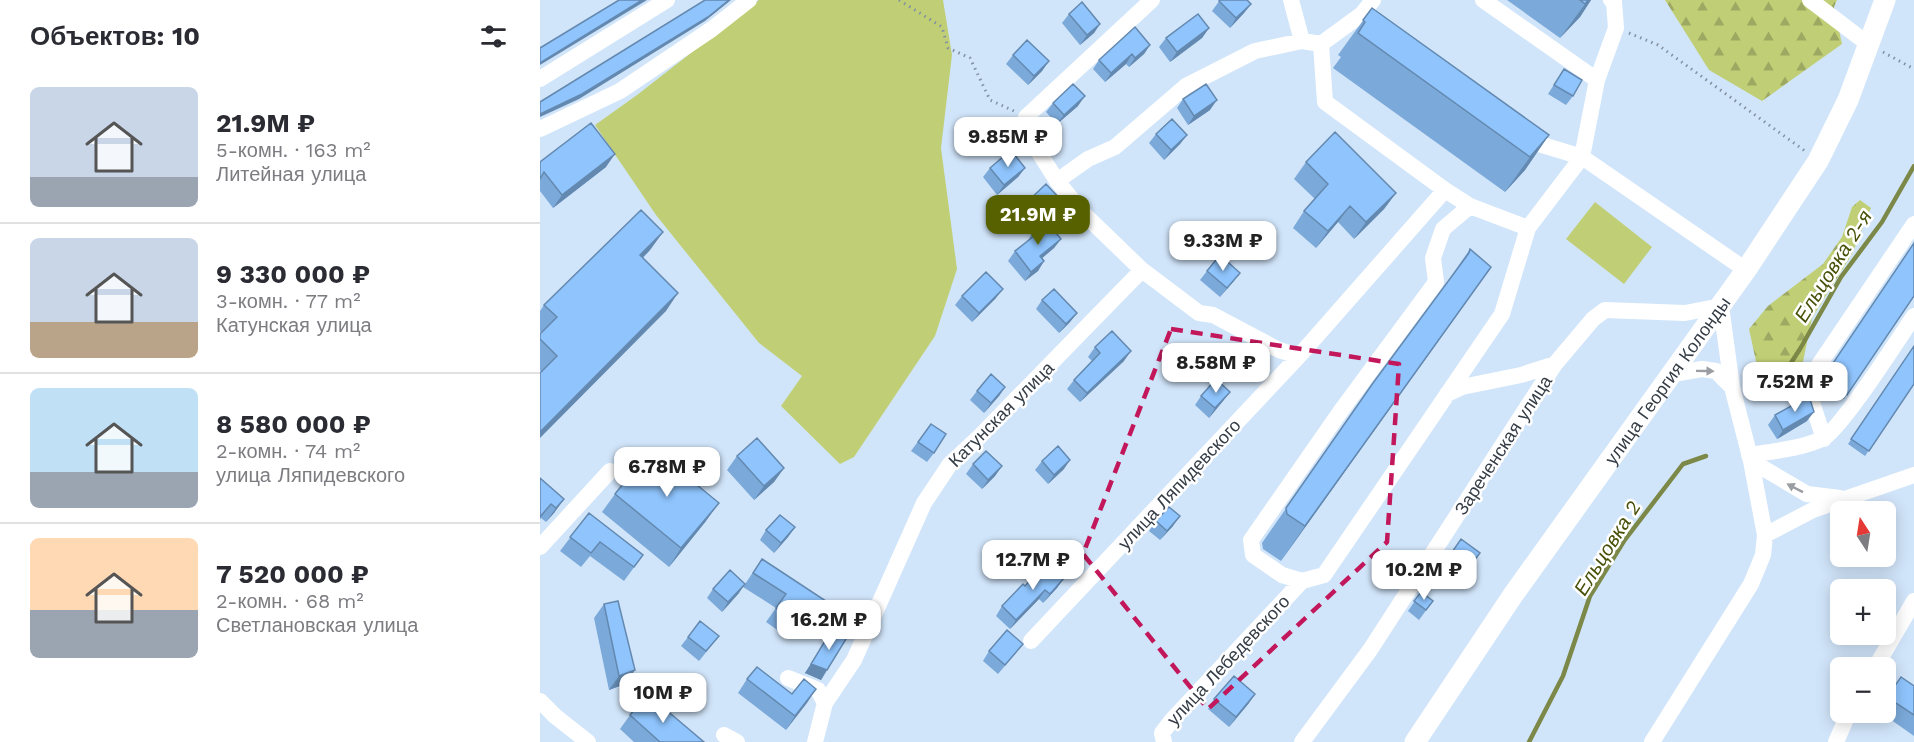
<!DOCTYPE html>
<html lang="ru">
<meta charset="utf-8">
<style>
:root{--surface:#fff;--page:#f7f7f7;--text:#2b2b33;--muted:#7c7c81;--line:#e1e1e2;--accent:#576100}
body{margin:0;font-family:"Work Sans",sans-serif;background:var(--page);color:var(--text);height:100vh;display:flex;flex-direction:column;font-size:22px;white-space:nowrap}
*{box-sizing:border-box;margin:0}
p{font-size:20px;color:var(--muted)}
.icon{flex:none;width:33px;height:33px;fill:none;stroke:currentColor;stroke-width:2;stroke-linecap:round;stroke-linejoin:round}
.map{position:relative;flex:1;overflow:hidden}
.side{display:flex;flex-direction:column;background:var(--surface);width:540px}
.side>*{flex:none}
.needle{width:39px;rotate:348deg}
.tools{position:absolute;left:1290px;top:501px;display:grid;gap:12px}
.tools a{display:grid;place-items:center;width:66px;height:66px;border-radius:9px;background:var(--surface);box-shadow:0 3px 15px #0003;font-size:30px}
.price{position:absolute;translate:-50% -51px;padding:0 14px;border-radius:12px;background:#fff;color:#222;font-size:20px;line-height:39px;filter:drop-shadow(0 2px 3px #0008)}
.price::after{content:'';position:absolute;left:50%;top:36px;width:18px;height:14px;margin-left:-9px;background:inherit;clip-path:polygon(0 0,100% 0,50% 100%)}
.price.on{background:var(--accent);color:#fff}
ul{padding:0;list-style:none}
li{display:flex;align-items:center;gap:18px;height:150px;padding:0 30px}
li+li{border-top:2px solid var(--line)}
li span{display:grid;place-items:center;flex:none;width:168px;height:120px;border-radius:9px;color:#555}
li>.icon{margin-inline-start:auto}
span .icon{width:72px;height:72px;fill:#fffc;stroke-width:1}
li b{font-size:26px}
h2{display:flex;justify-content:space-between;align-items:center;height:72px;padding:0 30px;font-size:26px}
main{display:flex;flex:1;min-height:0}
.map>svg:first-child{display:block}
.grass{fill:#c0cf75}
.forest{fill:url(#forest-firs)}
.lines{fill:none;stroke-linecap:round;stroke-linejoin:round}
.stream{stroke:#7b8847;stroke-width:4.5}
.path{stroke:#8391a0;stroke-width:3;stroke-dasharray:1.5 4.5;stroke-linecap:butt}
.minor{stroke:#fff;stroke-width:16}
.major{stroke:#fff;stroke-width:21}
.wall{fill:#7ba9d9}
.shaded-wall{fill:#6489b0}
.building{fill:#8fc4fc;stroke:#6489b0;stroke-width:1.5}
.oneway{fill:#9a9ea2}
.marked{fill:none;stroke:#c2185b;stroke-width:4.5;stroke-dasharray:12 8;stroke-linejoin:round}
.labels{text-anchor:middle;dominant-baseline:central;stroke-width:5;stroke-linejoin:round;paint-order:stroke}
.street-label{font-size:18px;fill:#343c45;stroke:#fff}
.water-label{font-size:20px;font-style:italic;fill:#485108;stroke:#fff}
</style>
<main>
<section class="side">
<h2>Объектов: 10<svg class="icon" aria-label="filters" viewBox="0 0 24 24"><path d="M4 7h16M4 17h16"/><circle cx="9" cy="7" r="2"/><circle cx="15" cy="17" r="2"/></svg></h2>
<ul>
<li><span style="background:linear-gradient(#c9d6e8 75%,#9aa5b1 0)"><svg class="icon" aria-label="home" viewBox="0 0 24 24"><path d="M3 11l9-7 9 7M6 9v11h12V9"/></svg></span><div><b>21.9M ₽</b><p>5-комн. · 163 m²</p><p>Литейная улица</p></div></li>
<li><span style="background:linear-gradient(#c9d6e8 70%,#b9a48a 0)"><svg class="icon" aria-label="home" viewBox="0 0 24 24"><path d="M3 11l9-7 9 7M6 9v11h12V9"/></svg></span><div><b>9 330 000 ₽</b><p>3-комн. · 77 m²</p><p>Катунская улица</p></div></li>
<li><span style="background:linear-gradient(#bfe0f5 70%,#9aa5b1 0)"><svg class="icon" aria-label="home" viewBox="0 0 24 24"><path d="M3 11l9-7 9 7M6 9v11h12V9"/></svg></span><div><b>8 580 000 ₽</b><p>2-комн. · 74 m²</p><p>улица Ляпидевского</p></div></li>
<li><span style="background:linear-gradient(#ffd9b3 60%,#9aa5b1 0)"><svg class="icon" aria-label="home" viewBox="0 0 24 24"><path d="M3 11l9-7 9 7M6 9v11h12V9"/></svg></span><div><b>7 520 000 ₽</b><p>2-комн. · 68 m²</p><p>Светлановская улица</p></div></li>
</ul>
</section>
<div class="map">
<svg width="1374" height="742" viewBox="0 0 1374 742">
<defs>
<pattern id="forest-firs" width="22" height="20" patternUnits="userSpaceOnUse" patternTransform="scale(1.5)"><rect width="22" height="20" fill="#c0cf75"/><path d="M5 1l3.5 6h-7zM16 11l3.5 6h-7z" fill="#9da962"/></pattern>
</defs>
<rect width="100%" height="100%" fill="#d1e5fa"/>
<!-- grass -->
<path class="grass" d="M219 0H403L412 55 401 148 417 269 395 336 314 457 300 464 241 406 262 376 219 343 116 215 55 125 97 95Z
M1055 202 1112 247 1084 284 1026 239Z"/>
<!-- forest -->
<path class="forest" d="M1125 0H1297L1294 7 1302 44 1222 101 1169 70Z
M1320 200 1331 208 1312 254 1272 318 1257 391 1224 398 1209 329 1228 306 1283 264 1302 237 1312 207Z"/>
<g class="lines">
<!-- stream -->
<path class="stream" d="M1238 383 1260 349 1301 277 1342 222 1374 166
M989 742 1023 676 1050 596 1084 541 1143 464 1166 456"/>
<!-- path -->
<path class="path" d="M359 0 402 27 408 48 430 58 450 100 474 111
M1089 33 1118 45 1265 151
M1343 52 1374 69"/>
<!-- minor -->
<path class="minor" d="M612 0 486 117 483 127 517 181 544 214 602 270 659 313 673 315 739 350 759 356
M751 0 762 41
M833 0 822 14 843 30
M943 0 1057 80 1042 157 1206 270
M1270 0 1328 44
M781 44 785 102 905 190 930 206 988 228 1042 157 999 144 985 134
M0 79 127 0
M1057 80 1076 28 1074 2 1071 0
M0 129 80 91 172 29 209 0
M517 181 548 159 575 147 646 86 715 51 762 41 781 44 822 14
M930 206 903 229 893 258 896 282 800 412 711 540 713 555 742 575 762 581 784 575 962 314 988 228
M1133 374 1162 369 1176 371 1192 387
M907 394 922 387 981 375 1015 364
M1284 439 1266 384 1374 224
M1209 455C1233 451 1260 449 1282 439 1300 431 1359 338 1374 316
M1211 461 1267 494 1300 498
M1225 535 1273 510 1374 475
M0 547 70 471
M491 641 759 356 905 190
M1335 668 1374 601
M248 678 278 690 285 703
M0 701 15 716 48 742
M184 735 197 742
M275 742 285 703 314 660 384 503 410 464 440 436 602 270
M624 742 622 733 632 720 762 581
M762 742 830 650 1015 364 1053 319 1065 310 1145 313 1181 306 1192 387 1211 461 1225 535 1223 555 1211 584 1112 742
M1296 742 1309 712"/>
<!-- major -->
<path class="major" id="s1" d="M875 742 973 595 1206 270 1278 161 1308 100 1345 0"/>
</g>
<!-- wall -->
<path class="wall" d="M680 0 711 4 704 13 690 28 672 11Z
M967 0H1051L1040 17 1020 38Z
M832 8 1009 135 985 170 965 192 793 68 801 57 798 55Z
M529 14 560 24 554 33 540 45 522 23Z
M669 28 662 38 630 62 619 47 626 38Z
M610 45 604 54 589 67 586 64 565 82 553 69 559 60Z
M473 55 509 61 502 71 488 85 466 64Z
M1024 69 1033 96 1026 105 1008 94Z
M643 99 670 110 648 125 637 108Z
M513 103 538 106 517 124 506 112Z
M616 134 647 135 640 144 624 160 609 143Z
M0 162 66 167 13 208 0 191Z
M766 162 856 193 844 209 814 239 798 222 776 248 753 228 764 211 775 199 754 179Z
M450 168H485L478 177 457 195 443 177Z
M521 200 514 210 494 228 479 212 486 203Z
M123 232 110 250 103 258 126 311 1 372 0 370V334L1 333 0 331V311L4 305Z
M492 234 521 239 514 248 502 258 504 261 498 271 485 281 468 261 475 251 487 242Z
M1374 243V296L1304 399 1279 383Z
M930 249 951 267 741 561 723 549 722 543 833 383 905 285Z
M667 271 700 273 680 297 660 280Z
M422 296 456 298 432 322 415 305Z
M502 300 537 313 530 322 519 333 496 309Z
M1374 346V384L1325 456 1308 444Z
M555 347 584 361 540 402 527 389 534 380 552 361 548 357Z
M465 387 459 396 444 413 430 400 437 391Z
M690 392 683 401 669 418 655 405 661 396Z
M1235 415 1267 421 1237 439 1228 425Z
M391 424 394 453 387 462 371 451Z
M197 456 244 468 234 482 214 500 187 470Z
M502 461 524 469 508 484 495 470Z
M433 464 462 466 455 476 442 489 426 474Z
M0 478 24 499 14 513 6 522 1 518 0 520Z
M75 494 166 521 129 567 62 512Z
M49 513 103 555 84 581 50 556 41 567 20 551Z
M616 521 633 526 620 540 609 531Z
M255 527 248 537 234 553 220 540 226 530Z
M921 539 940 553 922 578 903 565Z
M222 559 298 609 279 636 257 621 246 636 226 622 236 608 203 587Z
M524 578 517 588 503 603 499 599 470 629 456 616 462 606 485 586Z
M173 589 199 593 182 612 167 598Z
M881 592 893 601 879 620 868 611Z
M64 604 95 670 85 684 69 690 54 618Z
M291 631 287 670 281 680 265 673Z
M148 637 172 645 159 661 141 646Z
M449 651 476 653 458 674 443 661Z
M1361 677 1374 686V736L1340 712H1346V699Z
M207 679 252 694 276 689 246 730 198 693Z
M674 699 709 703 689 727 668 709Z
M90 715 164 742H94L80 729Z"/>
<!-- shaded-wall -->
<path class="shaded-wall" d="M102 0H107L0 65V63L9 57Z
M189 0H191L165 21 39 99 0 117V114Z
M1048 0H1051L1040 17 1020 38Z
M711 4 704 13 690 28 696 18Z
M560 24 554 33 540 45 547 35Z
M669 28 662 38 630 62 637 52Z
M610 45 604 54 589 67 595 58Z
M592 54 586 64 565 82 571 73Z
M509 61 502 71 488 85 494 76Z
M545 96 538 106 517 124 524 115Z
M677 100 670 110 648 125 654 116Z
M647 135 640 144 624 160 631 150Z
M1009 135 985 170 965 192 990 157Z
M75 154 66 167 13 208 22 195Z
M485 168 478 177 457 195 464 185Z
M856 193 844 209 814 239 826 222Z
M521 200 514 210 494 228 500 219Z
M810 206 798 222 776 248 788 231Z
M123 232 110 250 87 273 100 255Z
M521 239 514 248 494 265 500 256Z
M504 261 498 271 485 281 491 272Z
M951 267 741 561 765 526Z
M700 273 693 282 680 297 687 288Z
M463 289 456 298 432 322 439 313Z
M138 293 126 311 0 438V432Z
M537 313 530 322 519 333 526 324Z
M591 351 584 361 540 402 547 393Z
M465 387 459 396 444 413 451 403Z
M690 392 683 401 669 418 675 408Z
M1274 412 1267 421 1237 439 1243 430Z
M530 460 524 469 508 484 514 475Z
M462 466 455 476 442 489 448 480Z
M244 468 234 482 214 500 224 486Z
M24 499 14 513 6 522 16 508Z
M179 503 166 521 129 567 141 548Z
M640 516 633 526 620 540 627 531Z
M255 527 248 537 234 553 241 543Z
M524 578 517 588 503 603 510 594Z
M205 584 199 593 182 612 188 602Z
M505 590 499 599 470 629 476 620Z
M271 664 287 670 281 680 265 673Z
M95 670 85 684 69 690 79 676Z
M276 689 267 703 246 730 255 716Z
M715 694 709 703 689 727 696 717Z"/>
<!-- building -->
<path class="building" d="M79 0H102L0 63V48Z
M165 0H189L168 17 42 94 0 114V102Z
M680 0H707L711 4 696 18 679 1Z
M1040 0H1048L1045 4Z
M542 2 560 24 547 35 529 14Z
M832 8 1009 135 990 157 818 33 825 22 823 20Z
M658 14 669 28 637 52 626 38Z
M595 27 610 45 595 58 592 54 571 73 559 60Z
M487 40 509 61 494 76 473 55Z
M1024 69 1042 80 1033 96 1014 85Z
M533 84 545 96 524 115 513 103Z
M666 84 677 100 654 116 643 99Z
M632 119 647 135 631 150 616 134Z
M51 123 75 154 22 195 4 172 0 179V162Z
M795 132 856 193 826 222 810 206 788 231 764 211 788 184 766 162Z
M471 150 485 168 464 185 450 168Z
M506 184 521 200 500 219 486 203Z
M101 210 123 232 100 255 138 293 0 432V373L17 356 0 339V334L17 317 4 305Z
M507 222 521 239 500 256 504 261 491 272 475 251 494 236 492 234Z
M1374 243V296L1307 395 1283 378Z
M930 249 951 267 765 526 747 514 746 508 833 383 929 253Z
M680 255 700 273 687 288 667 271Z
M446 272 463 289 439 313 422 296Z
M514 289 537 313 526 324 502 300Z
M572 331 591 351 547 393 534 380 560 353 555 347Z
M1374 346V384L1329 451 1311 439Z
M451 374 465 387 451 403 437 391Z
M676 379 690 392 675 408 661 396Z
M1269 396 1274 412 1243 430 1235 415Z
M391 424 406 434 394 453 378 442Z
M217 438 244 468 224 486 197 456Z
M518 446 530 460 514 475 502 461Z
M112 448 179 503 141 548 75 494Z
M446 451 462 466 448 480 433 464Z
M0 478 24 499 16 508 11 504 0 517Z
M629 507 640 516 627 531 616 521Z
M49 513 103 555 94 567 60 542 51 553 30 537Z
M240 515 255 527 241 543 226 530Z
M921 539 940 553 928 569 910 555Z
M222 559 298 609 289 622 266 607 256 622 236 608 246 594 213 573Z
M506 563 524 578 510 594 505 590 476 620 462 606 483 584 485 586Z
M190 570 205 584 188 602 173 589Z
M881 592 893 601 886 610 874 601Z
M78 601 95 670 79 676 64 604Z
M160 621 179 636 166 651 148 637Z
M467 630 483 644 465 665 449 651Z
M291 631 306 639 287 670 271 664Z
M217 667 252 694 264 679 276 689 255 716 207 679Z
M694 676 715 694 696 717 674 699Z
M1361 677 1374 686V715L1347 697Z
M103 699 114 709 118 703 164 742H120L90 715Z"/>
<!-- one-way arrows -->
<defs><path id="oneway-solid" d="M-6-.8H1V-3.2L6.5 0L1 3.2V.8H-6Z" transform="scale(1.5)"/></defs>
<g class="oneway">
<use href="#oneway-solid" transform="translate(1165 371) rotate(1)"/>
<use href="#oneway-solid" transform="translate(1255 488) rotate(-153)"/>
</g>
<!-- marked area -->
<path class="marked" d="M631 329 859 364 847 542 668 709 543 554Z"/>
<g class="labels">
<!-- street labels -->
<g class="street-label">
<text stroke="none"><textPath href="#s1" startOffset="441">улица Георгия Колонды</textPath></text>
<text transform="translate(461 414) rotate(-45)">Катунская улица</text>
<text transform="translate(963 445) rotate(-57)">Зареченская улица</text>
<text transform="translate(639 484) rotate(-47)">улица Ляпидевского</text>
<text transform="translate(688 660) rotate(-47)">улица Лебедевского</text>
</g>
<!-- water labels -->
<g class="water-label">
<text transform="translate(1293 266) rotate(-58)">Ельцовка 2-я</text>
<text transform="translate(1067 548) rotate(-58)">Ельцовка 2</text>
</g>
</g>
</svg>
<div class="tools">
<a><svg class="needle" viewBox="-14 -14 28 28"><path d="M0-13l5 13h-10z" fill="#e53935"/><path d="M0 13l5-13h-10z" fill="#7c7c81"/></svg></a>
<a>+</a>
<a>−</a>
</div>
<b class="price" style="left:468px;top:168px">9.85M ₽</b>
<b class="price on" style="left:498px;top:246px">21.9M ₽</b>
<b class="price" style="left:683px;top:272px">9.33M ₽</b>
<b class="price" style="left:676px;top:394px">8.58M ₽</b>
<b class="price" style="left:1255px;top:413px">7.52M ₽</b>
<b class="price" style="left:127px;top:498px">6.78M ₽</b>
<b class="price" style="left:493px;top:591px">12.7M ₽</b>
<b class="price" style="left:884px;top:601px">10.2M ₽</b>
<b class="price" style="left:289px;top:651px">16.2M ₽</b>
<b class="price" style="left:123px;top:724px">10M ₽</b>
</div>
</main>
